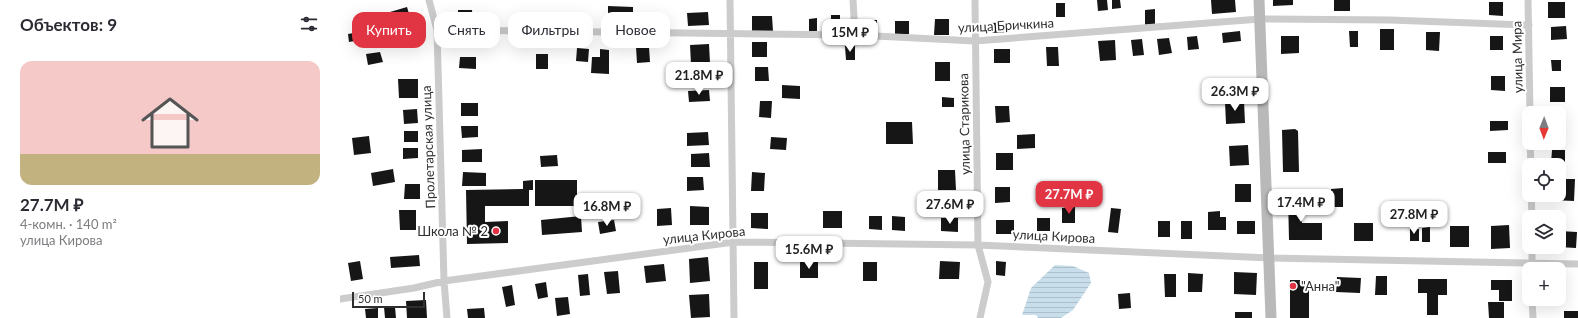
<!DOCTYPE html>
<html lang="ru">
<meta charset="utf-8">
<style>
:root{--surface:#fff;--page:#f7f7f7;--text:#2b2b33;--muted:#7c7c81;--line:#e1e1e2;--accent:#e13544}
body{margin:0;font-family:Lato,sans-serif;background:var(--page);color:var(--text);height:100vh;display:flex;flex-direction:column;font-size:15px;white-space:nowrap}
*{box-sizing:border-box;margin:0}
p{font-size:13px;color:var(--muted)}
.icon{flex:none;width:22px;height:22px;fill:none;stroke:currentColor;stroke-width:2;stroke-linecap:round;stroke-linejoin:round}
.map{position:relative;flex:1;overflow:hidden}
.panel{display:flex;flex-direction:column;background:var(--surface);width:340px}
.panel>*{flex:none}
.guide{position:absolute;left:12px;top:12px;width:380px;height:36px;display:flex;gap:8px}
.needle{width:26px;rotate:181deg}
.buttons{position:absolute;left:1182px;top:106px;display:grid;gap:8px}
.buttons a{display:grid;place-items:center;width:44px;height:44px;border-radius:8px;background:var(--surface);box-shadow:0 4px 16px #0002;font-size:20px}
.scale{position:absolute;left:12px;bottom:10px;width:73px;box-sizing:border-box;padding-left:4px;border:2px solid #2f2f2f;border-top:0;font-size:11px;line-height:14px;white-space:nowrap;color:#2f2f2f;-webkit-text-stroke:3px #fff;paint-order:stroke}
.price{position:absolute;translate:-50% -34px;padding:0 9px;border-radius:8px;background:#fff;color:#222;font-size:13px;line-height:26px;filter:drop-shadow(0 1px 2px #0008)}
.price::after{content:'';position:absolute;left:50%;top:24px;width:12px;height:9px;margin-left:-6px;background:inherit;clip-path:polygon(0 0,100% 0,50% 100%)}
.price.active{background:var(--accent);color:#fff}
ul{padding:0;list-style:none}
li{display:grid;align-content:center;gap:8px;height:212px;padding:0 20px}
li+li{border-top:1px solid var(--line)}
li span{display:grid;place-items:center;height:124px;border-radius:12px;color:#555}
li>.icon{margin-inline-start:auto}
span .icon{width:72px;height:72px;fill:#fffc;stroke-width:1}
li b{font-size:17px}
h2{display:flex;justify-content:space-between;align-items:center;height:48px;padding:0 20px;font-size:17px}
.chip{padding:0 14px;border-radius:12px;background:var(--surface);box-shadow:0 4px 16px #0002;font-size:14px;line-height:36px}
.chip.active{background:var(--accent);color:#fff}
main{display:flex;flex:1;min-height:0}
.map>svg:first-child{display:block}
.water{fill:url(#water-rules)}
.building{fill:#161616}
.lines{fill:none;stroke-linecap:round;stroke-linejoin:round}
.street{stroke:#ccc;stroke-width:7}
.secondary{stroke:#b9b9b9;stroke-width:11}
.poi-dot{fill:#e13544;stroke:#fff;stroke-width:1.5}
.labels{text-anchor:middle;dominant-baseline:central;stroke-width:4;stroke-linejoin:round;paint-order:stroke}
.street-label{font-size:13px;fill:#2f2f2f;stroke:#fff}
.poi-label{font-size:13px;fill:#2f2f2f;stroke:#fff;text-anchor:end}
</style>
<main>
<section class="panel">
<h2>Объектов: 9<svg class="icon" aria-label="filters" viewBox="0 0 24 24"><path d="M4 7h16M4 17h16"/><circle cx="9" cy="7" r="2"/><circle cx="15" cy="17" r="2"/></svg></h2>
<ul>
<li><span style="background:linear-gradient(#f6c9c9 75%,#c2b280 0)"><svg class="icon" aria-label="home" viewBox="0 0 24 24"><path d="M3 11l9-7 9 7M6 9v11h12V9"/></svg></span><div><b>27.7M ₽</b><p>4-комн. · 140 m²</p><p>улица Кирова</p></div></li>
</ul>
</section>
<div class="map">
<svg width="1238" height="318" viewBox="0 0 1238 318">
<defs>
<pattern id="water-rules" width="6" height="5" patternUnits="userSpaceOnUse"><rect width="6" height="5" fill="#c9deeb"/><path d="M0 2.5h6" fill="none" stroke="#adbfca"/></pattern>
</defs>
<rect width="100%" height="100%" fill="#fff"/>
<!-- water -->
<path class="water" d="M715 265 733 266 749 273 751 283 733 310 721 318H698L696 315H682L691 288Z"/>
<!-- building -->
<path class="building" d="M757 0H767L768 10 758 11Z
M772 0H780L781 8 772 9Z
M871 0H895L896 12 872 14Z
M933 0H953V5L933 6Z
M994 0H1010V11H994Z
M1149 2H1163V16L1149 15Z
M1208 2H1225V18H1208Z
M716 3H725V17H716Z
M268 6 293 7V24L268 23Z
M67 7 70 17 53 21 50 12Z
M815 9V24L805 25V10Z
M118 10H132L133 22 118 23Z
M368 12 369 25 348 26 347 13Z
M491 15H500V29H491Z
M412 16H432L433 31H412Z
M477 18V31H469V19Z
M595 19H609V35H594Z
M527 20H537V32H527Z
M555 21H569V34H555Z
M668 22 669 32 652 33 651 23Z
M1226 26 1227 39 1211 40V27Z
M72 29 75 40 58 44 55 33Z
M1040 29H1054V50H1040Z
M25 31 26 39 9 42 8 34Z
M900 31 901 41 883 43 882 33Z
M1009 31H1018V47H1010Z
M1086 32H1100L1099 51 1086 50Z
M857 36 859 49 848 50 847 37Z
M941 36H959V53L941 54Z
M1150 36H1163V50H1150Z
M829 38 832 53 819 55 817 39Z
M802 39 804 55 793 56 791 40Z
M775 40 776 60 760 61 758 41Z
M412 42H427V57H412Z
M369 44 370 63 351 64 350 45Z
M505 46H515V60H506Z
M296 47H309L310 62 297 63Z
M706 47H718L719 66H707Z
M237 48 249 49 248 62 236 61Z
M260 49 269 50V74L251 73 252 57H260Z
M654 49H670V63H654Z
M40 52 43 62 28 65 26 54Z
M196 54H208V69H196Z
M120 57H136V69L119 68Z
M1211 60H1221V71H1212Z
M595 62H610V81H595Z
M415 67H428L429 81H415Z
M1151 76H1165V91L1151 90Z
M58 79H78V98H59Z
M442 85 460 86V99L442 98Z
M1210 87H1225V102H1210Z
M369 90 370 101 349 102 348 91Z
M602 97 614 98V107H602Z
M420 101H432L431 118 419 117Z
M904 101 905 123 886 124 885 102Z
M121 103H138V116H121Z
M655 106H669L670 122 656 123Z
M77 109 78 123 64 124 63 110Z
M1150 121H1168V130L1150 131Z
M546 122H572L573 144H546Z
M1219 123H1224V133H1219Z
M121 126H138V137L122 138Z
M955 129 958 131 959 172H943L942 130Z
M64 131H78V142H64Z
M368 132 369 145 347 146V133Z
M695 134V148L677 149V135Z
M29 136 31 153 14 155 12 138Z
M431 137 447 138 446 150 430 149Z
M908 145 909 165 890 166 889 146Z
M63 148H78V158L63 159Z
M142 149V162H122V150Z
M1212 150H1225V164L1211 163Z
M1148 152H1166V163H1148Z
M369 153 370 167H351V154Z
M656 153H673V170H656Z
M217 155 218 166 201 167 200 156Z
M53 169 55 182 33 186 31 173Z
M598 170H615L616 190H598Z
M123 172 146 173V186H122Z
M412 172 425 173 424 191H411Z
M347 177H363L364 190 347 191Z
M1219 179H1235L1234 201 1212 200 1213 195H1219Z
M193 180V190H189V206H145V222L168 221V243L127 244 126 190 183 189V181Z
M195 180H237V206H195Z
M65 184H80V199H64Z
M895 184H911V202H895Z
M655 187H670V202L655 203Z
M1003 188V207H991V189Z
M948 196H962V223H982V240H949Z
M350 206 369 207V225H350Z
M735 207V223H722V208Z
M331 208 332 225 317 226V209Z
M771 208 781 209 778 233 768 232Z
M59 210H76V230H60Z
M483 211H502V228H483Z
M880 211V217H886V230H868V212Z
M411 213H428V229L411 228Z
M241 216 242 232 202 235 201 220Z
M529 216H542V230L529 229Z
M552 216 565 217V231L552 230Z
M601 218H618V232L601 231Z
M697 218H710V231H697Z
M274 220 276 231 260 234 258 222Z
M656 220H674V234H656Z
M818 221H830V237H818Z
M841 221H852V239H841Z
M897 221H915V234H897Z
M1014 223H1033V241H1014Z
M1169 225 1170 248 1151 249V226Z
M1110 226H1129V247H1110Z
M1090 227V242H1082V228Z
M1070 229H1079V241H1070Z
M1219 231 1237 232 1236 248 1219 247Z
M79 255 80 266 51 268 50 257Z
M368 257 370 281 350 283 349 259Z
M20 261 23 279 11 281 8 263Z
M600 261 620 262 619 279H599Z
M656 261 666 262 665 276 656 275Z
M414 262H428V289H414Z
M460 262H478V278H460Z
M523 262H537V281H523Z
M324 264 326 281 306 283 304 266Z
M278 271 280 293 267 294 264 272Z
M894 272 917 273 916 295 894 294Z
M848 273 863 274 862 292H848Z
M248 274 250 295 240 296 238 275Z
M824 274H836V297H825Z
M1036 276H1047V295H1035Z
M997 277 1021 278 1020 293 996 292Z
M1078 279H1107V295H1098V315H1087V293H1078Z
M950 280H969V318H950Z
M1151 280H1172V301H1159V290H1151Z
M206 282 208 297 198 299 195 284Z
M172 285 175 305 166 307 162 287Z
M790 293 791 308 779 309 778 294Z
M369 294 370 317 351 318 349 295Z
M228 297 230 314 217 316 215 298Z
M86 300 87 318H67L66 301Z
M1148 302H1164V318H1149Z
M44 307H55L56 318H45Z
M38 308V318H26L25 309Z
M144 308 145 318H128L127 309Z
M1224 311H1238V318H1224Z
M895 312H912V318H895Z"/>
<g class="lines">
<!-- street -->
<path class="street" d="M89 0 97 30 104 281 107 318
M390 0 394 318
M513 0 515 35
M635 0 638 245 648 282 640 318
M1188 0 1190 113
M97 30 515 35 635 41 920 19 1050 20 1189 25
M1190 143 1191 165
M1191 195 1192 217
M1192 247V269
M0 299 74 288 104 281 394 242 638 245 930 258 1238 264
M1192 299 1193 318"/>
<!-- secondary -->
<path class="secondary" d="M919 0 931 318"/>
</g>
<!-- markers -->
<g class="poi-dot">
<circle cx="156" cy="231" r="4"/>
<circle cx="953" cy="286" r="4"/>
</g>
<g class="labels">
<!-- street labels -->
<g class="street-label">
<text transform="translate(666 25) rotate(-3)">улица Бричкина</text>
<text transform="translate(1177 57) rotate(-91)">улица Мира</text>
<text transform="translate(624 124) rotate(-91)">улица Старикова</text>
<text transform="translate(88 147) rotate(-92)">Пролетарская улица</text>
<text transform="translate(364 235) rotate(-6)">улица Кирова</text>
<text transform="translate(714 236) rotate(3)">улица Кирова</text>
</g>
<!-- poi labels -->
<g class="poi-label">
<text x="148" y="231">Школа № 2</text>
<text x="961" y="286" text-anchor="start">"Анна"</text>
</g>
</g>
</svg>
<div class="buttons">
<a><svg class="needle" viewBox="-14 -14 28 28"><path d="M0-13l5 13h-10z" fill="#e53935"/><path d="M0 13l5-13h-10z" fill="#7c7c81"/></svg></a>
<a><svg class="icon" aria-label="locate" viewBox="0 0 24 24"><circle cx="12" cy="12" r="6"/><path d="M12 2v4M12 18v4M2 12h4M18 12h4"/></svg></a>
<a><svg class="icon" aria-label="layers" viewBox="0 0 24 24"><path d="M12 4l9 5-9 5-9-5zM3 14l9 5 9-5"/></svg></a>
<a>+</a>
</div>
<div class="scale">50 m</div>
<b class="price" style="left:510px;top:53px">15M ₽</b>
<b class="price" style="left:359px;top:96px">21.8M ₽</b>
<b class="price" style="left:895px;top:112px">26.3M ₽</b>
<b class="price active" style="left:729px;top:215px">27.7M ₽</b>
<b class="price" style="left:961px;top:223px">17.4M ₽</b>
<b class="price" style="left:610px;top:225px">27.6M ₽</b>
<b class="price" style="left:267px;top:227px">16.8M ₽</b>
<b class="price" style="left:1074px;top:235px">27.8M ₽</b>
<b class="price" style="left:469px;top:270px">15.6M ₽</b>
<div class="guide">
<a class="chip active">Купить</a>
<a class="chip">Снять</a>
<a class="chip">Фильтры</a>
<a class="chip">Новое</a>
</div>
</div>
</main>
